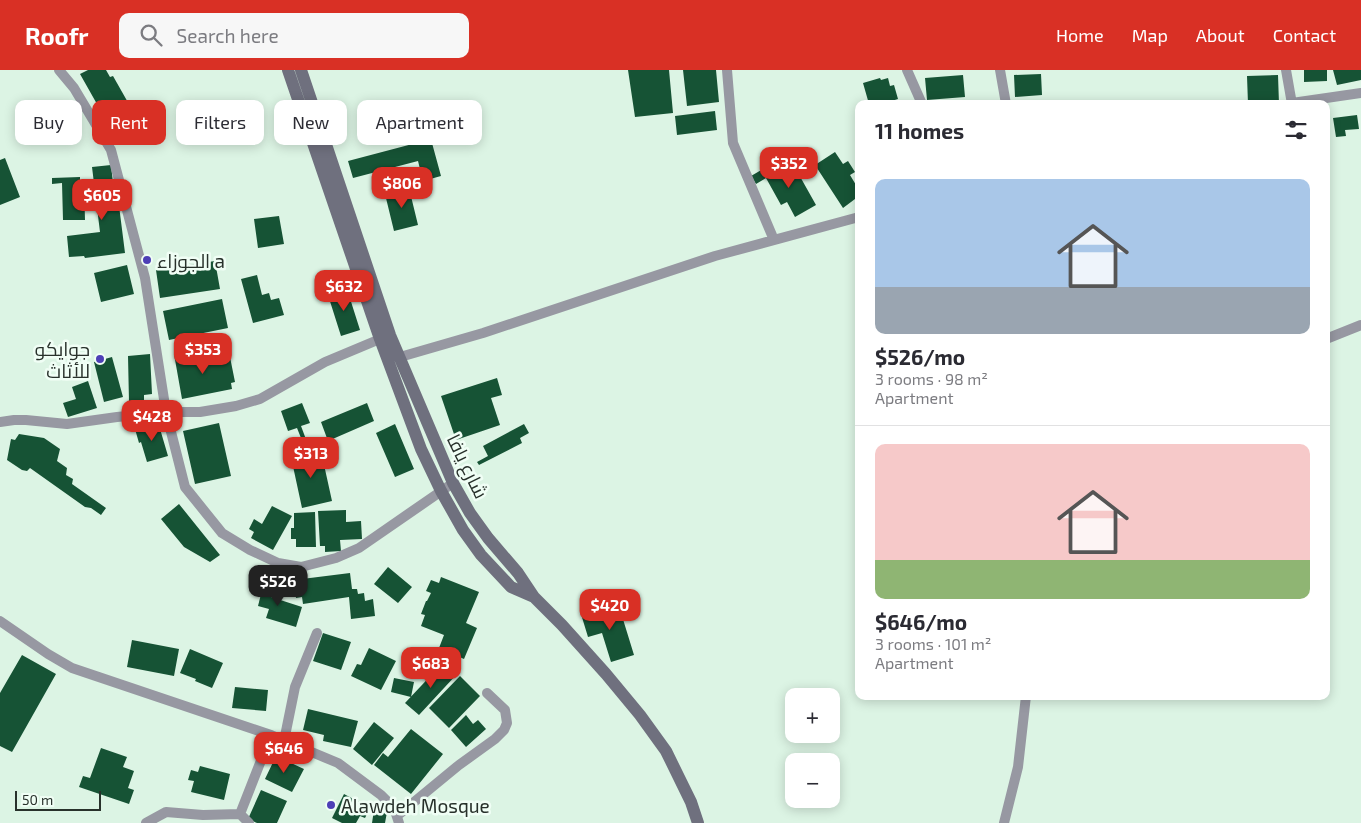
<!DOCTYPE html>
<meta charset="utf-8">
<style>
:root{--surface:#fff;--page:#f7f7f7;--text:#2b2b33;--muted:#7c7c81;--line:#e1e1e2;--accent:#d93025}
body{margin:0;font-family:"Exo 2",Cairo,sans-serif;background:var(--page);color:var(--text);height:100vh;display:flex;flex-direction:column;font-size:19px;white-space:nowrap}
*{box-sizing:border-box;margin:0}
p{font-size:16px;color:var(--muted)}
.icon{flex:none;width:28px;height:28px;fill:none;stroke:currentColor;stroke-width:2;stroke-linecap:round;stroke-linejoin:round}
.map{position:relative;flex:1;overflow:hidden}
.details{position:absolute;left:855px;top:30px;width:475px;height:600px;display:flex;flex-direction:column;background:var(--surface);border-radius:10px;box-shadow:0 2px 12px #0003}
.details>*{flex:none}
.banner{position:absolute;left:15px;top:30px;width:475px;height:45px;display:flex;gap:10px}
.buttons{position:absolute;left:785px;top:618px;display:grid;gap:10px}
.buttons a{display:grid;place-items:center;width:55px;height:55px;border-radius:10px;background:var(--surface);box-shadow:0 2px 12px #0003;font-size:25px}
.scale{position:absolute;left:15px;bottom:12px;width:86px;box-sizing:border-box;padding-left:5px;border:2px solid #28312b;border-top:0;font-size:14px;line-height:18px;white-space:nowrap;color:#28312b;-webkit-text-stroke:4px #f0fef5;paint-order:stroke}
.price{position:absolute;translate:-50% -42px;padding:0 11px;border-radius:10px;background:var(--accent);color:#fff;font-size:16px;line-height:32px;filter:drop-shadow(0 1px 2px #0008)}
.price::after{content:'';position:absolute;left:50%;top:30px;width:15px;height:11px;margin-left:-8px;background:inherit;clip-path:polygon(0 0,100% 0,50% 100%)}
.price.selected{background:#222;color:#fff}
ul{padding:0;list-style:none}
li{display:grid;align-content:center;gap:10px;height:265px;padding:0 20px}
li+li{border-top:1px solid var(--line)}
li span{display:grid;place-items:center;height:155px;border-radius:10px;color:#555}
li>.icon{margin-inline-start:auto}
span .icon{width:90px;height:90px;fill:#fffc;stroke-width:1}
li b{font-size:21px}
h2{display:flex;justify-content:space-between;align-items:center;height:60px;padding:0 20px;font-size:21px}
.tag{padding:0 18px;border-radius:10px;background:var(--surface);box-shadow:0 2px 12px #0003;font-size:18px;line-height:45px}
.tag.selected{background:var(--accent);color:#fff}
header{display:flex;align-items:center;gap:30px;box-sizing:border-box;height:70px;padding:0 25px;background:var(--accent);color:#fff}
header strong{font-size:24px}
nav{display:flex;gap:28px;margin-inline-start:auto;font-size:18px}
.search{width:350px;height:45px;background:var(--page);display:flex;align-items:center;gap:12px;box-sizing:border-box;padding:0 18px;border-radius:10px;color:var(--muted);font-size:19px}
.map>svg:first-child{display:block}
.building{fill:#165335}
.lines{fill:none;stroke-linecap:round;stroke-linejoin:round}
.street{stroke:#9798a2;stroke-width:10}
.secondary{stroke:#6f707e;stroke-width:12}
.poi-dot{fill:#4d3fb6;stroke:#f0fef5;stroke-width:2}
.labels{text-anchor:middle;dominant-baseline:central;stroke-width:5;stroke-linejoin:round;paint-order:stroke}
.poi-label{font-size:19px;fill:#28312b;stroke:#f0fef5;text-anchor:start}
.street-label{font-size:19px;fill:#28312b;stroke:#f0fef5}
</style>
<header>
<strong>Roofr</strong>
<div class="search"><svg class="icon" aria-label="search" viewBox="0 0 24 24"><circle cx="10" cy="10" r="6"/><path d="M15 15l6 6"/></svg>Search here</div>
<nav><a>Home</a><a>Map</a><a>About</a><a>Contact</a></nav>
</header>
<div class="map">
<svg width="1361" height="753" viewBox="0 0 1361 753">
<rect width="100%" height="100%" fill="#dcf4e4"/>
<!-- building -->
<path class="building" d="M88 0H106L110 7 113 6 130 36 106 50 80 4Z
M628 0H669L673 43 635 47Z
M683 0H716L719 32 687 36Z
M1304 0H1327V11L1304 12Z
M1333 0H1361V10L1337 15Z
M1041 4 1042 25 1015 27 1014 5Z
M963 5 965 27 927 30 925 8Z
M1278 5 1279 34H1248L1247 6Z
M880 8 881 10 888 8 890 16 894 15 898 29 882 34H869L863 13Z
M715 41 717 60 677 65 675 46Z
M1357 45 1359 59 1345 60 1346 66 1336 67 1333 48Z
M429 62 441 106 423 111 418 91 353 108 348 91 420 72 418 65Z
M835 82 843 94 848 91 855 102 850 105 856 115 859 114V135L855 129 843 138 815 95Z
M5 88 20 127 0 135V90Z
M793 94 816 135 795 147 787 132 781 135 766 108 756 114 751 106 763 99 768 107Z
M111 95 113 113 116 112 125 183 85 188 84 186 69 187 67 166 100 162 92 97Z
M80 107V113H84L85 150H63L62 113 52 114V108Z
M409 118 418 155 394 161 385 124Z
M279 146 284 174 258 178 254 149Z
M215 191 220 219 160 228 156 200Z
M127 195 134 224 101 232 94 203Z
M257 205 262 225 269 223 271 230 279 228 284 245 253 253 241 209Z
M347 219 360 260 341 266 328 225Z
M222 229 228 258 169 270 163 241Z
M195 280 198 292 230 287 235 312 231 313 232 319 182 329 174 284Z
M150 284 152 324 144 325V331L129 332 128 286Z
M112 287 123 327 104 332 94 292Z
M497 308 502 325 491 328 500 355 456 370 441 326Z
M88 311 97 338 68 347 63 333 76 329 72 317Z
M302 333 310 353 301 356 307 372 299 375 298 370 301 368 297 358 288 361 281 341Z
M367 333 374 351 328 371 321 352Z
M158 352 168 386 147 392 141 372 139 373 135 359Z
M219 353 231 406 195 414 183 361Z
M395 354 414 399 395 407 376 363Z
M524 354 529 363 520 368 522 373 479 395 477 392 488 386 483 376Z
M19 364 44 368 60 379 57 391 67 398 66 405 73 409 72 414 106 438 101 445 91 438 85 437 30 398 27 401 22 400 7 390 11 369 15 370Z
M321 381 332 431 302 438 291 387Z
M179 434 220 485 210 492 184 477 161 449Z
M272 436 292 446 273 480 251 468 254 462 249 459 254 449 262 454Z
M346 440V452L361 451 362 469 340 470 341 481 325 482V476H320L318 441Z
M315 442 316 477H296V469H291V458H294V443Z
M388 497 412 517 398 533 374 514Z
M350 503 352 519H357L358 524 364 523 365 531 373 529 375 546 351 549 349 527 303 534 302 527 296 528 294 510Z
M441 507 479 522 466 553 477 558 464 589 439 578 444 565 421 556 425 545 421 544 426 531H427L431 523 426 521 431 510 439 513Z
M259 513 274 517 271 527 302 537 296 557 266 548 269 539 258 536 261 524 255 523Z
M618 533 634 585 611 592 602 563 588 567 581 544Z
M323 563 351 572 341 600 313 591Z
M132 570 179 579 174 606 127 597Z
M369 578 396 591 381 620 351 606 357 594 361 595Z
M190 579 223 593 212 618 195 611 196 609 180 603Z
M22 585 56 604 12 682 0 676V623Z
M446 594 457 604 419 645 405 633 437 599 440 601Z
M460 606 480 626 449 658 429 638Z
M394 608 414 612 411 627 391 622Z
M235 617 268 620 266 641 232 638Z
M308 639 358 651 351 677 323 671 324 665 303 660Z
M466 645 473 654 478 650 486 659 466 677 451 660Z
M374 652 394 668 372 695 353 679Z
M411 659 443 684 411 724 374 695 383 683 388 687Z
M101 678 127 687 123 697 134 701 128 718 134 720 129 734 79 717 83 706 90 708Z
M276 686 304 699 292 722 265 709Z
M200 696 230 704 224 730 191 722 194 711 188 710 191 700 198 702Z
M261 720 287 731 277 753H257L248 749Z
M344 724 370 738 365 748 360 746 356 753H342L332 748Z
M374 740 387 742 385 753H372Z"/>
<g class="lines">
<!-- street -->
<path class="street" d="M59 0 74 18 111 80 145 208 166 342 185 417 222 463 250 480 278 493 301 497 336 488 359 478 453 413
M727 0 733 73 774 170
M907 0 922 34
M1000 0 1006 34
M1286 0 1292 34
M1292 33 1361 23
M1326 269 1361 255
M400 287 483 263 715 186 859 147
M0 352 14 350H26L67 354 117 347 166 342H200L236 336 260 329 325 292 380 269
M0 551 48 584 72 598 271 665 338 693 381 725 394 738 399 753
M284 671 295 617 317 563
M240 744 249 753
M397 746 459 695 495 669 504 660 507 653 505 640 487 623
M146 753 166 742 203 745 240 744 271 665
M1004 753 1018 697 1026 626"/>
<!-- secondary -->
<path class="secondary" d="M288 0 380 269 421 379 441 421 463 460 481 485 511 517 534 527
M301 0 390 265 453 413 470 443 488 468 518 503 534 527 562 555 606 604 640 645 666 681 691 732 698 753"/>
</g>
<!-- markers -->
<g class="poi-dot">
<circle cx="147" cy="190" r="5"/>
<circle cx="100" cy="289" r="5"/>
<circle cx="331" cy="735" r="5"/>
</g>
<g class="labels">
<!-- poi labels -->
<g class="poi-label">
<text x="157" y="190">الجوزاء a</text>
<text x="90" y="278" text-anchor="end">جوايكو<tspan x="90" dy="22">للأثاث</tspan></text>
<text x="341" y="735">Alawdeh Mosque</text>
</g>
<!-- street labels -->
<g class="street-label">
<text transform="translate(468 396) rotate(64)">شارع يافا</text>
</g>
</g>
</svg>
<div class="buttons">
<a>+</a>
<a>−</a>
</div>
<div class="scale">50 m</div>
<b class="price" style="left:789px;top:119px">$352</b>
<b class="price" style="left:402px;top:139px">$806</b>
<b class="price" style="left:102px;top:151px">$605</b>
<b class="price" style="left:344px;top:242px">$632</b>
<b class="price" style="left:203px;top:305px">$353</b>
<b class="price" style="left:152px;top:372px">$428</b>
<b class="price" style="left:311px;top:409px">$313</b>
<b class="price selected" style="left:278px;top:537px">$526</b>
<b class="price" style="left:610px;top:561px">$420</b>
<b class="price" style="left:431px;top:619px">$683</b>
<b class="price" style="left:284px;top:704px">$646</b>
<div class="banner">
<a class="tag">Buy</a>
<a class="tag selected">Rent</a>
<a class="tag">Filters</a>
<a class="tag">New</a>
<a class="tag">Apartment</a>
</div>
<section class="details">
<h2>11 homes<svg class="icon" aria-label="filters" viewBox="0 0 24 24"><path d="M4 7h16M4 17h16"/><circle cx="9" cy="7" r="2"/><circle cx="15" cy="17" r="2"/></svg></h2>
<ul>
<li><span style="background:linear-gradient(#a9c7e8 70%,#9aa5b1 0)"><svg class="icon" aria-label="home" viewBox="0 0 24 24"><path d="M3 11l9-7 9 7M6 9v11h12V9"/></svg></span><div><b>$526/mo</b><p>3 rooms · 98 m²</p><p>Apartment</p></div></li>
<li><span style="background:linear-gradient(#f6c9c9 75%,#8fb573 0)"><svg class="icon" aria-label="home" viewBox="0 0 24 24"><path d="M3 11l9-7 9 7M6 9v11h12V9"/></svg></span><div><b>$646/mo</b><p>3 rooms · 101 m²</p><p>Apartment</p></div></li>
</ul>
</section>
</div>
